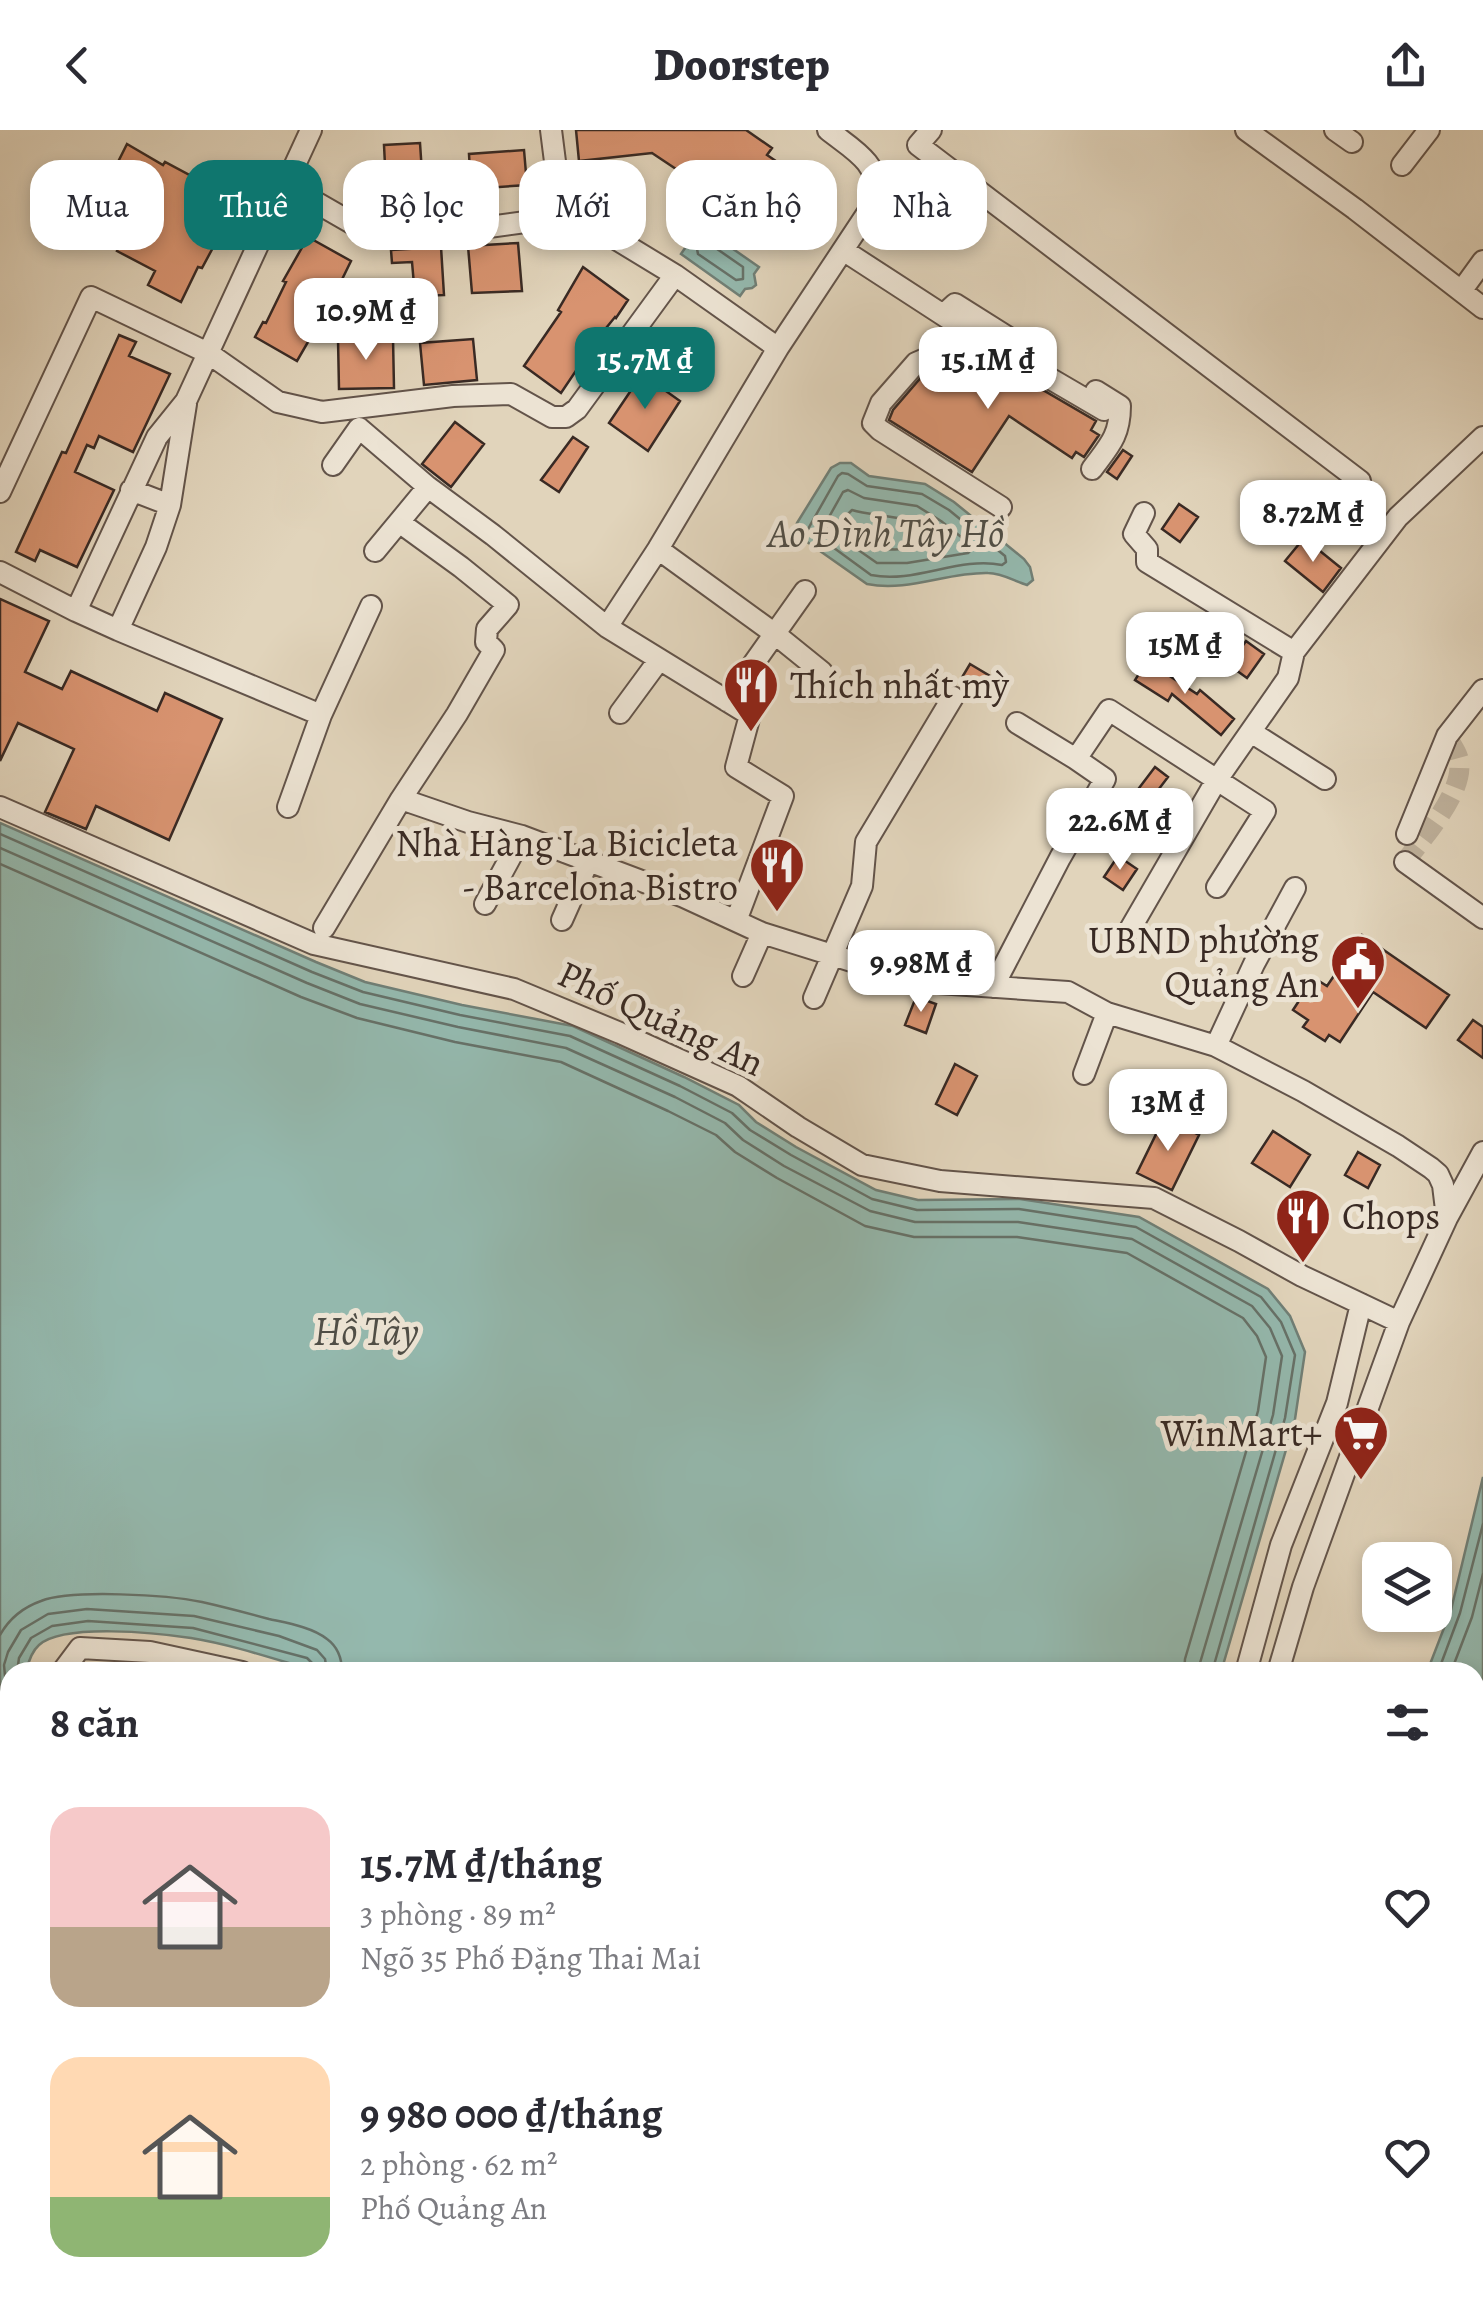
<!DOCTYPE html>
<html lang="vi">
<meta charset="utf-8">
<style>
:root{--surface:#fff;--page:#f7f7f7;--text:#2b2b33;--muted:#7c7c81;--accent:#0f766e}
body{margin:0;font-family:Alegreya,serif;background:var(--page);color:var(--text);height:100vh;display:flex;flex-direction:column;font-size:38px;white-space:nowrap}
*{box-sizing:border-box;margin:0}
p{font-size:32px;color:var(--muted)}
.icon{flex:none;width:55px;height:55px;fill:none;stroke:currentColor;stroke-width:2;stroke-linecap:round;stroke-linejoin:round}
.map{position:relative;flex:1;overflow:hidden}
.drawer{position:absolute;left:0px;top:1532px;width:1485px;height:642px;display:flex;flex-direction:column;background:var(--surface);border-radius:30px 30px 0 0;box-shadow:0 5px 15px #0003}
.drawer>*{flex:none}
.banner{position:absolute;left:30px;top:30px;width:1425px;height:90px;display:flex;gap:20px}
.fabs{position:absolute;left:1362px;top:1412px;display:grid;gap:20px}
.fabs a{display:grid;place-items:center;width:90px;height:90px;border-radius:20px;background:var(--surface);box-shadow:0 5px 15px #0003;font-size:50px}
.price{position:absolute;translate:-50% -85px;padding:0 22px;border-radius:20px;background:#fff;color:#222;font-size:32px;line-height:65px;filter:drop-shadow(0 2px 5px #0008)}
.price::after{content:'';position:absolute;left:50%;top:60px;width:30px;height:22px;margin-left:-15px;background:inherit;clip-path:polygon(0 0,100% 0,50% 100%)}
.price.on{background:var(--accent);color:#fff}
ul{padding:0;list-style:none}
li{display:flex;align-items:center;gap:30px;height:250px;padding:0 50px}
li span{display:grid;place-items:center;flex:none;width:280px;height:200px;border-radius:30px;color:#555}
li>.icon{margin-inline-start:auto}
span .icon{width:120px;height:120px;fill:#fffc;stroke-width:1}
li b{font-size:42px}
h2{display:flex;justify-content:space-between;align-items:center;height:120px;padding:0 50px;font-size:42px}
.pill{padding:0 35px;border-radius:30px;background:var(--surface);box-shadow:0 5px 15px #0003;font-size:35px;line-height:90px}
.pill.on{background:var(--accent);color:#fff}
header{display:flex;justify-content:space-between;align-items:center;height:130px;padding:0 50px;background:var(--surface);font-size:45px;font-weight:800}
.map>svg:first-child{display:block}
.water{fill:#94b8ad;stroke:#707f76;stroke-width:2.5}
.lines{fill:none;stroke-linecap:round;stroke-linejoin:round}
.shore{stroke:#667168;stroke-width:2.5}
.building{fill:#d89370;stroke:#392a24;stroke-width:2.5}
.minor-tunnel{stroke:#bfb29d;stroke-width:20;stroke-dasharray:20 10;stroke-linecap:butt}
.minor-casing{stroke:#63544a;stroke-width:24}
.major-casing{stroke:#392a24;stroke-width:29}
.path{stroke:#392a24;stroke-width:4;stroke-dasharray:8 5;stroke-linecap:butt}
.minor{stroke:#ece3d3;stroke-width:20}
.major{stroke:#e1d4bb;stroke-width:25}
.labels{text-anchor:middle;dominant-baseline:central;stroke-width:10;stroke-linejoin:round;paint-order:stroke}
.poi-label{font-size:38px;fill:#392a24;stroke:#ece3d3;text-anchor:end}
.street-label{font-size:38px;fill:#392a24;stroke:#ece3d3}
.water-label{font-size:40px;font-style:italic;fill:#504e46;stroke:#ece3d3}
</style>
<header><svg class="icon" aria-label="back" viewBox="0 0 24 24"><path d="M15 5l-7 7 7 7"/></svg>Doorstep<svg class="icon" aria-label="share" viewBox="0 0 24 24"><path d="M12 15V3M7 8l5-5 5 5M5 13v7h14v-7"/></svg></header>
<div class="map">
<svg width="1483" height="2173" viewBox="0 0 1483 2173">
<rect width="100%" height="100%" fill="#e1d4bb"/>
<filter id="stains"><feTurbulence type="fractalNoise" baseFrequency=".002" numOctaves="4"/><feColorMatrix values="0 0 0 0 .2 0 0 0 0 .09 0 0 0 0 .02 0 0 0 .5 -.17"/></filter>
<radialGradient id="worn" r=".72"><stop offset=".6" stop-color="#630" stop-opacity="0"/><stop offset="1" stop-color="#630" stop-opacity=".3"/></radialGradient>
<!-- water -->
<path class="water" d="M700 96 759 137 754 144 756 155 752 158 745 159 740 166 681 124Z
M840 333H851L869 346 925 354 954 372 1024 429 1030 437 1033 450 1027 455C1014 451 1002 443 988 443 947 442 909 462 867 454L800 407 796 399 797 393 831 338Z
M0 693 316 832 365 852 462 875 573 896 684 947 739 975 756 992 796 1017 876 1060 918 1070 1020 1069 1139 1087 1268 1159 1290 1186 1305 1222 1295 1289 1221 1542H319C277 1530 234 1515 191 1508 158 1503 64 1493 39 1515 31 1522 28 1533 26 1542H10V1625L0 1671Z
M1483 1347V1737L1475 1745V1542H1427L1451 1480Z
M0 1822 10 1828V2165H191L198 2173H0Z
M947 2165H1058L1057 2173H941Z"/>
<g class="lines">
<!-- shore -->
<path class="shore" d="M702 112H707L743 137V149L736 150 698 124 697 119Z
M842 343 848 344 867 356 922 364 949 380 1005 426 1006 432 1002 435C959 426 915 454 871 445L808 399 838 346Z
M848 360 864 368 917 376 941 391 970 414 971 420 968 423 907 433H877L824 396 843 362Z
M852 380C878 388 923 384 936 410 924 417 894 423 880 417 868 412 856 401 845 393V387Z
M0 704 312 842 363 862 460 885 570 906 680 956 732 983 750 1000 791 1025 872 1069 917 1080 1019 1079 1136 1097 1261 1167 1281 1192 1295 1225 1285 1288 1212 1542
M0 718 307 853 360 874 458 897 566 918 675 967 725 993 743 1010 784 1036 870 1081 915 1092H1018L1132 1109 1252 1176 1270 1198 1282 1226 1273 1285 1200 1533 1199 1542
M0 734 301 867 357 888 455 912 561 932 668 981 716 1005 735 1022 777 1048 865 1096 914 1107H1017L1127 1123 1243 1188 1257 1206 1266 1227 1258 1281 1185 1529 1184 1542
M0 1505C9 1489 24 1477 41 1471 72 1459 168 1465 202 1472 224 1477 247 1483 269 1489 287 1493 312 1497 327 1509 338 1517 342 1529 342 1542
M17 1542 19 1528 31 1508 52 1496 88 1491 193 1498 307 1528 313 1534 315 1542
M1438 1542 1460 1483 1483 1394
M1451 1542 1472 1487 1483 1444
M10 1556 5 1546 4 1535 8 1522 21 1500 48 1484 87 1479 194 1486 279 1506 317 1520 325 1529 327 1542"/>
</g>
<!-- building -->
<path class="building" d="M576 0H746L772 18 767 25 804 50 771 98 759 90 757 93 652 23 579 31Z
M420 13 424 73 387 75 384 15Z
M127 14 163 35 165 32 199 50 208 33 241 49 224 83 230 86 202 138 198 137 181 172 148 155 155 141 117 121 120 115 85 98Z
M524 20 527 55 471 59 469 24Z
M308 107 351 131 330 174 297 231 255 207 263 192 266 193 286 152 283 151Z
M518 113 522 161 472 163 468 116Z
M441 117 444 165 415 166 412 132 392 133 391 120Z
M583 137 628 170 616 188 615 187 598 208 561 263 524 236 561 182 558 180Z
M119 205 136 212 129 226 170 244 133 322 99 306 94 318 87 315 75 342 114 360 77 437 40 420 35 431 16 422 62 322 66 323Z
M393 208 394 258 339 259 338 209Z
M473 209 477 250 424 255 420 213Z
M971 218 1096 291 1091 300 1099 305 1084 327 1076 322 1072 328 1009 286 972 342 889 290 893 280 924 244 945 258Z
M642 244 680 271 648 321 609 293Z
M455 292 484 314 451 357 422 334Z
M573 307 588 317 559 362 541 350Z
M1123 320 1132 326 1117 349 1107 342Z
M1179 374 1198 387 1180 412 1162 399Z
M1304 408 1341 438 1323 462 1285 431Z
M0 469 49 491 25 542 62 559 71 541 157 581 165 563 222 589 169 710 96 676 86 699 45 682 74 619 18 593 0 631Z
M1246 511 1264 524 1247 548 1229 535Z
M1147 531 1197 564 1200 560 1234 589 1221 605 1172 564 1168 571 1135 550Z
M970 534 990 546 981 561 961 549Z
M1155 637 1168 647 1146 676 1133 666Z
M1118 726 1137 739 1123 760 1104 747Z
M1362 805 1449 865 1426 898 1373 862 1340 912 1329 905 1325 911 1303 897 1308 890 1293 880 1314 848 1327 856Z
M916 867 936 874 926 903 905 895Z
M1473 890 1483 897V928L1458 910Z
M955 934 977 946 957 985 936 974Z
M1164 988 1199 1005 1172 1060 1137 1043Z
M1273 1001 1310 1025 1290 1057 1252 1033Z
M1358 1022 1380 1035 1368 1058 1345 1045Z"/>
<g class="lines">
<!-- minor-tunnel -->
<path class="minor-tunnel" d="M1405 732C1423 707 1468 659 1458 627 1456 620 1450 613 1447 606"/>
<!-- minor casing -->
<g class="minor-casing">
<path id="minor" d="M311 0 186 271 157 307 76 481 118 500 321 585
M551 0 562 87 606 103 675 145 778 218
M931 0 918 15 1360 351
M1246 0 1355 79 1483 178
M1335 0 1352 12
M1402 35 1429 0
M284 54 357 96 383 107 445 103 562 87
M843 120 960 196 1104 280
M1462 160 1483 131
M943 185 955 174 1041 228
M960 196 939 223 916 233 881 273 873 293 880 300 1001 377
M333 335 359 298 428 357 493 405 607 497 750 585 736 637 783 666 736 791
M1092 339C1109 316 1120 306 1120 276L1096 261
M131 360 170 375
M0 362 91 167 208 223 278 272 322 282 453 266 511 264 552 287H566L577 279 675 145
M1144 383 1134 404 1147 419V432L1294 522
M658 419 775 504 822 542
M375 421 428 357
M0 442 76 481
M607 497 658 419 778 218 878 67C878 31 853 20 828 0
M118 500 156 417 170 375 186 274
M727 571 805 461
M620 583 659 530
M1017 593 1076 629
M1251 602 1325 649
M401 669 468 692 522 706 684 767 762 803 893 844 923 852 1068 862 1107 883 1216 916 1303 961 1398 1016 1431 1038 1438 1044 1443 1055 1447 1088
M0 677 314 814 514 859 620 903 738 956 798 997 862 1035 940 1051 1154 1068 1239 1111 1302 1146 1399 1192
M288 677 321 585 371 476
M1407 704 1447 606 1483 560
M1405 732 1483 788
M485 774 522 706
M562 790 588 732
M324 798 401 669 457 584 494 520 486 512 487 499 508 475 461 437 399 392
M1129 801 1216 651 1288 548 1294 522 1398 387 1483 307
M743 846 762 803
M993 857 1060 728 1105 649 1076 629 1109 580 1265 681 1217 757
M814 868 862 756 866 712 953 567
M1216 916 1254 834 1295 758
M1084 944 1107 883
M62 1542 80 1518 150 1522 242 1542
M1246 1542 1281 1415 1337 1273 1361 1174
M1278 1542 1303 1457 1399 1192 1447 1088 1483 1022
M1475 2037 1483 2031
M1475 2114 1483 2107
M1475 2158 1483 2165
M593 2165 594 2173
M696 2165 708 2173
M1277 2165 1292 2173
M888 2173 895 2165
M1083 2173V2165
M1196 2173V2165
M1409 2173 1417 2165"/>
</g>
<!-- major casing -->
<g class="major-casing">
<path id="major" d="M1475 2056 1483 2049
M1475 2093 1483 2086
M1333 2173 1342 2165
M1380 2173 1390 2165"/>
</g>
<!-- path -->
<path class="path" d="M0 2047 3 2055V2086L8 2126
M105 2165 117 2173"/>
<!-- minor -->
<use href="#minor" class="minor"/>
<!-- major -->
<use href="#major" class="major"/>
</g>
<!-- icons -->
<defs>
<g id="restaurant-pin" transform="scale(2.875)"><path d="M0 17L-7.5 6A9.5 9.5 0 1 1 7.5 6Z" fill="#8f2418" stroke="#ece3d3"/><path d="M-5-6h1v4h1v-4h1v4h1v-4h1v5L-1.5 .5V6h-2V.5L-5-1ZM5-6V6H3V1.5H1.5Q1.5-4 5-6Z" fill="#fff"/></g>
<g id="civic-pin" transform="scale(2.875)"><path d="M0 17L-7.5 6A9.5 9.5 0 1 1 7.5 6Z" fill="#8f2418" stroke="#ece3d3"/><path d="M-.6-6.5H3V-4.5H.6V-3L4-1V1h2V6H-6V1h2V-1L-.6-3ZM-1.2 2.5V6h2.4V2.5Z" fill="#fff"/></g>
<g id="supermarket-pin" transform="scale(2.875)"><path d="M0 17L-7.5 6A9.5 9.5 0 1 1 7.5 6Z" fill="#8f2418" stroke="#ece3d3"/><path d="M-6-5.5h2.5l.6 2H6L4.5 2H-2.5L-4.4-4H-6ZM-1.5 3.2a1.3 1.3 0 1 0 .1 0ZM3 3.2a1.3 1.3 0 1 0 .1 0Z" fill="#fff"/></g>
</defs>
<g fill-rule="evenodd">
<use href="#restaurant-pin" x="751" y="555"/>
<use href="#restaurant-pin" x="777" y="735"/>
<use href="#civic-pin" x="1358" y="832"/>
<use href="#restaurant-pin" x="1303" y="1086"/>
<use href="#supermarket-pin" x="1361" y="1303"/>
</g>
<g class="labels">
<!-- poi labels -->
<g class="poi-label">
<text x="790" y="555" text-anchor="start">Thích nhất mỳ</text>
<text x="738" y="713">Nhà Hàng La Bicicleta<tspan x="738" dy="44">- Barcelona Bistro</tspan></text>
<text x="1319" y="810">UBND phường<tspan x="1319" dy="44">Quảng An</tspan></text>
<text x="1342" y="1086" text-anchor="start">Chops</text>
<text x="1322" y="1303">WinMart+</text>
</g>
<!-- street labels -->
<g class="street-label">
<text transform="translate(661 888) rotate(25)">Phố Quảng An</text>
</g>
<!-- water labels -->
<g class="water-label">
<text x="886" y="403">Ao Đình Tây Hồ</text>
<text x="366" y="1201">Hồ Tây</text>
</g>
</g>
<rect width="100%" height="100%" filter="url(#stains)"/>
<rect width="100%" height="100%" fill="url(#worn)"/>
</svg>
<div class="fabs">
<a><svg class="icon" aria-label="layers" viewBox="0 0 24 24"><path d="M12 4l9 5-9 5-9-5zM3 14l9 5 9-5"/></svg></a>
</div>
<b class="price" style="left:366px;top:233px">10.9M ₫</b>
<b class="price on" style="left:645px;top:282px">15.7M ₫</b>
<b class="price" style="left:988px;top:282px">15.1M ₫</b>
<b class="price" style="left:1313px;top:435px">8.72M ₫</b>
<b class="price" style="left:1185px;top:567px">15M ₫</b>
<b class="price" style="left:1120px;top:743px">22.6M ₫</b>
<b class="price" style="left:921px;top:885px">9.98M ₫</b>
<b class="price" style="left:1168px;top:1024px">13M ₫</b>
<div class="banner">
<a class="pill">Mua</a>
<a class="pill on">Thuê</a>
<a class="pill">Bộ lọc</a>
<a class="pill">Mới</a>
<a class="pill">Căn hộ</a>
<a class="pill">Nhà</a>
</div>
<section class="drawer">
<h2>8 căn<svg class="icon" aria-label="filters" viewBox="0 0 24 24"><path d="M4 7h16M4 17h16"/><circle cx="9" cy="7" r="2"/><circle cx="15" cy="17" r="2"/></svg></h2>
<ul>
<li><span style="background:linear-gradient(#f6c9c9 60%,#b9a48a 0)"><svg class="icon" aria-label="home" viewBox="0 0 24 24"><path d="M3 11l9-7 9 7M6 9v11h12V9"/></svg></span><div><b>15.7M ₫/tháng</b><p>3 phòng · 89 m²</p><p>Ngõ 35 Phố Đặng Thai Mai</p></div><svg class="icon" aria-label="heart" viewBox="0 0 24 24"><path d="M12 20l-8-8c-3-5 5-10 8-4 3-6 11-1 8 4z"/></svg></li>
<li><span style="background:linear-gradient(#ffd9b3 70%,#8fb573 0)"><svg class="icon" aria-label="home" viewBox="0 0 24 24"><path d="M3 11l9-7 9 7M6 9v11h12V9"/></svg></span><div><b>9 980 000 ₫/tháng</b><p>2 phòng · 62 m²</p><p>Phố Quảng An</p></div><svg class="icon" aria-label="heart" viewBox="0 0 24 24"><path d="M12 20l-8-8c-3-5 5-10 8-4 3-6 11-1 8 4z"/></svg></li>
</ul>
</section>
</div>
